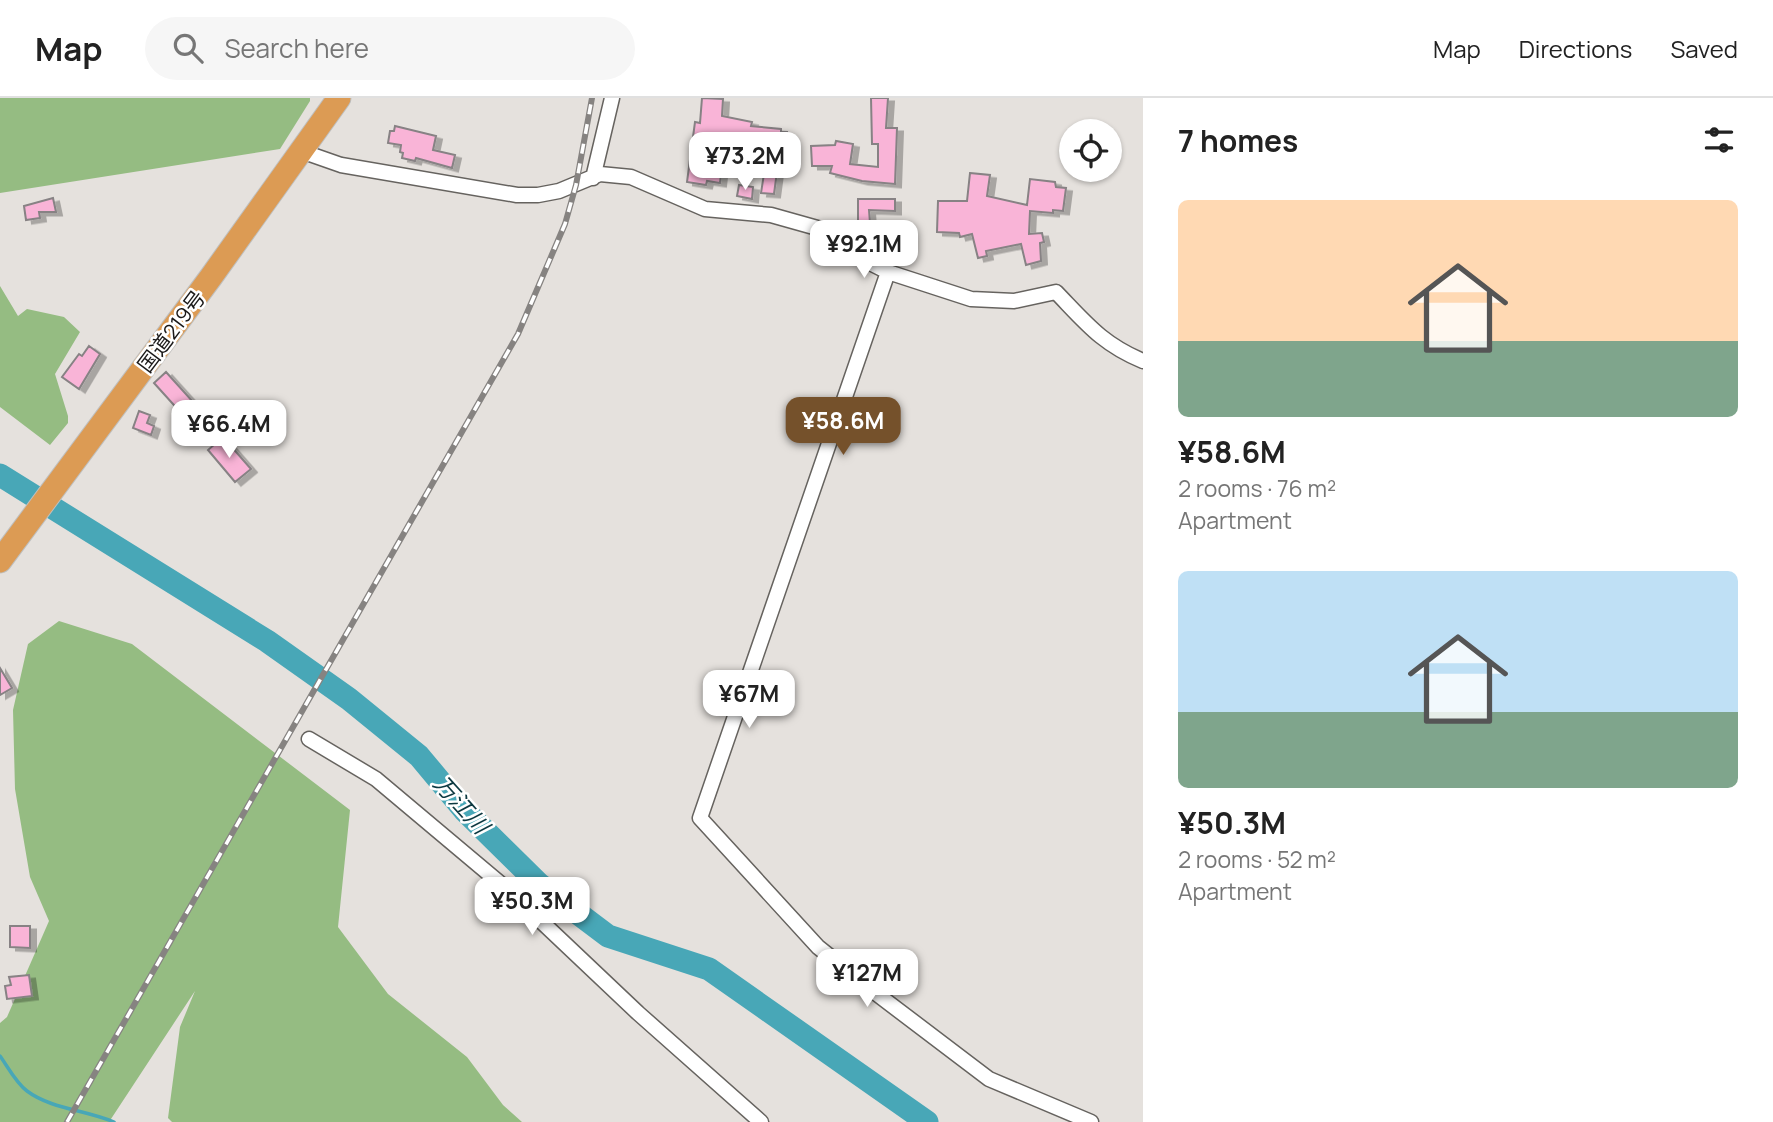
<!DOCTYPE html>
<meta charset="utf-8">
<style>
:root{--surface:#fff;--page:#f6f6f6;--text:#222;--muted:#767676;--line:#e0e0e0;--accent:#75512b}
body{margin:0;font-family:Manrope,"Noto Sans JP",sans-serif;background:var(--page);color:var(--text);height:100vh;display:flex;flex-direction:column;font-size:26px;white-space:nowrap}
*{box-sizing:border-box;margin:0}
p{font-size:23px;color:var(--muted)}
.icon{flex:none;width:38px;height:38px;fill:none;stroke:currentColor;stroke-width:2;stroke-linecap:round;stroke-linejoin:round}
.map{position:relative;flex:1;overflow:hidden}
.side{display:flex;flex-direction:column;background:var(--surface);width:630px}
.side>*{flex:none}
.fabs{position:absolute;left:1059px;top:21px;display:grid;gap:14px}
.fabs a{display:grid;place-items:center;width:63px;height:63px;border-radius:50%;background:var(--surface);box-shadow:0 2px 5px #0004;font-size:35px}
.price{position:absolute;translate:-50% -60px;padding:0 16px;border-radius:14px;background:#fff;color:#222;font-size:23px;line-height:46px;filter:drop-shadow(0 2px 4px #0008)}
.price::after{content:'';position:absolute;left:50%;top:42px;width:21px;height:16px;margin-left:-10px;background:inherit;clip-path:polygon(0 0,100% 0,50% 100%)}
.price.selected{background:var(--accent);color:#fff}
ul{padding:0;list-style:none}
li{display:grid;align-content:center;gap:14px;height:371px;padding:0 35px}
li span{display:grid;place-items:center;height:217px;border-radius:10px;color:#555}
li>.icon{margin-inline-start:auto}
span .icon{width:126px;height:126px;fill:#fffc;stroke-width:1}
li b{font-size:30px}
h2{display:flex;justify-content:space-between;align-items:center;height:84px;padding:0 35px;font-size:30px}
header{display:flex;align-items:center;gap:42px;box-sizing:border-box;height:98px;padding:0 35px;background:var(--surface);border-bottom:2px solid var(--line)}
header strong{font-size:33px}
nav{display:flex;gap:38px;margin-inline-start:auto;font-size:24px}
.search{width:490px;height:63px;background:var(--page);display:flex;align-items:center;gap:18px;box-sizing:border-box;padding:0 24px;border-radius:38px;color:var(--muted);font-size:26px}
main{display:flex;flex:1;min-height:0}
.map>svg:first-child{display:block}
.forest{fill:#95bc82}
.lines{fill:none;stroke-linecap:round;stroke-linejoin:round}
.stream{stroke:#48a7b7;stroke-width:3.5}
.river{stroke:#48a7b7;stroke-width:23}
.building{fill:#f9b4d7;stroke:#878284;stroke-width:2;filter:url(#shadow)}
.minor-casing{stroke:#66635f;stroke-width:17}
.trunk-casing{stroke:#bfbfbe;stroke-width:25}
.minor{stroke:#fff;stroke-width:14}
.trunk{stroke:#dc9b54;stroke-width:23}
.rail-casing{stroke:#868381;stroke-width:6}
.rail{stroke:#fff;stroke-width:3.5;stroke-dasharray:10;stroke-linecap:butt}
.labels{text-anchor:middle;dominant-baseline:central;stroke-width:5;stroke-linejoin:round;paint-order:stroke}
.street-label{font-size:21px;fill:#1b1918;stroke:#fff}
.water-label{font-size:23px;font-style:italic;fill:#0c3941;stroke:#fff}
</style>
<header>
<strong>Map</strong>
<div class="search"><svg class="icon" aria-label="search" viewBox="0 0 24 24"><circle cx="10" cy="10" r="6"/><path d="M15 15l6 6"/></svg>Search here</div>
<nav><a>Map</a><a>Directions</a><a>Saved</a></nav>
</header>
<main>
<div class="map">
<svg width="1143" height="1024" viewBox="0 0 1143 1024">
<defs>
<filter id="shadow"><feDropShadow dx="6" dy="3.5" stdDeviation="0" flood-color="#0004"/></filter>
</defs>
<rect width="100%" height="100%" fill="#e5e1dd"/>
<!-- forest -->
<path class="forest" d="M0 0H310V3L280 51 0 95Z
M0 188 18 218 27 211 64 219 80 234 55 276 68 318V325L50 347 0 309Z
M59 523 132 546 350 712 338 829 388 896 467 959 503 1007 522 1024H172L168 1020 180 929 195 893 109 1024H0V925L7 919 49 823 30 779 15 691 13 612 28 546Z"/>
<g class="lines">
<!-- stream -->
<path class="stream" d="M0 958C8 969 16 985 27 993 51 1011 86 1012 114 1024"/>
<!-- river -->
<path class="river" d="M0 377 267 543 349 601 419 658 464 712 539 786 608 838 709 871 927 1024"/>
</g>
<!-- building -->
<path class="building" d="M702 0 723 1 722 18 752 24 751 28 781 31V34H787L785 67 778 66 774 96 761 95 768 50 748 48 746 61 723 57 720 85 707 83 706 87 687 84 695 24 700 25Z
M871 0H888L886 30H897L895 86 862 83 830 75 832 68H812L811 48 835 47 836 43 853 46 850 66 878 69V46H872Z
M395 28 436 38 433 52 455 57 452 70 416 60 415 63 402 60 403 55 400 54 401 47 388 45 390 33H394Z
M970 75 990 77 987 98 1027 107 1030 81 1055 84 1056 89 1066 90 1063 113 1053 112V115L1030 113 1029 136 1042 135 1044 144 1040 145 1041 163 1026 167 1021 146 986 153 987 158 978 160 972 136 960 139 959 135 937 134 938 103H967Z
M739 87 753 89 752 101 737 98Z
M53 100 56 114H39L40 120 26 122 24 108Z
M858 101H895V113L869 112 870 125H858Z
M89 248 100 256 79 291 62 279 79 256 82 258Z
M166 274 194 305 182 316 154 285Z
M139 313 150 317 147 325 154 328 151 337 133 330Z
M223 339 251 371 235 384 208 352Z
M0 570 12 590 0 597Z
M10 828H30V850L10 849Z
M29 877 32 898 7 901 5 888 11 887 9 879Z"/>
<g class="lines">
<!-- minor casing -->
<g class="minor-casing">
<path id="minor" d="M301 53 341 67 517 97H538L559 93 600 76 631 79 705 111 771 117 828 133 860 160 888 174 971 201 1014 203 1056 194C1086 225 1102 246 1143 263
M593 80 612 0
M888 174 700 720 818 849 873 893 989 981 1091 1024
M309 641 376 681 507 791 638 915 761 1024"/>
</g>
<!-- trunk casing -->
<g class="trunk-casing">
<path id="trunk" d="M0 463 211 179 339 0"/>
</g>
<!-- minor -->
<use href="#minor" class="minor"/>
<!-- trunk -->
<use href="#trunk" class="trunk"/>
<!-- rail casing -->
<g class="rail-casing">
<path id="rail" d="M67 1024 518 236 565 126 576 87 592 0"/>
</g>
<!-- rail -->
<use href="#rail" class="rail"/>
</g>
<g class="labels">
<!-- street labels -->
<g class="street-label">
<text transform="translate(171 233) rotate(-53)">国道219号</text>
</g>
<!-- water labels -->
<g class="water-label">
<text transform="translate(462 706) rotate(48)">万江川</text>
</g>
</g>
</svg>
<div class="fabs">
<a><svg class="icon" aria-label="locate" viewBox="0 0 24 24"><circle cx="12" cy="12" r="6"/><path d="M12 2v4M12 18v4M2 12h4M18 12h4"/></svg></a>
</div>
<b class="price" style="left:745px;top:94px">¥73.2M</b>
<b class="price" style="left:864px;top:182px">¥92.1M</b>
<b class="price selected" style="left:843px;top:359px">¥58.6M</b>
<b class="price" style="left:229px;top:362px">¥66.4M</b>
<b class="price" style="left:749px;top:632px">¥67M</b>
<b class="price" style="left:532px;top:839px">¥50.3M</b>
<b class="price" style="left:867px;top:911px">¥127M</b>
</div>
<section class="side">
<h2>7 homes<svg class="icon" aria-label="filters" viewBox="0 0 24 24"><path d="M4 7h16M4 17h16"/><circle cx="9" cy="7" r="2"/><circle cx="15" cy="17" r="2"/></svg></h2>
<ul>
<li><span style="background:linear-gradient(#ffd9b3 65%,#7fa58c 0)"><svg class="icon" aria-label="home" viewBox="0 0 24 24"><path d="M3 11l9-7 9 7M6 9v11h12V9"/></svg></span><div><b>¥58.6M</b><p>2 rooms · 76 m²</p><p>Apartment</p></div></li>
<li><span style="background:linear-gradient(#bfe0f5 65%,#7fa58c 0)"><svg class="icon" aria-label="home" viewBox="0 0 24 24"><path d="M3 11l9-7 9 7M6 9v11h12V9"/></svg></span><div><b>¥50.3M</b><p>2 rooms · 52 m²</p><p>Apartment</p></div></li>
</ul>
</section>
</main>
